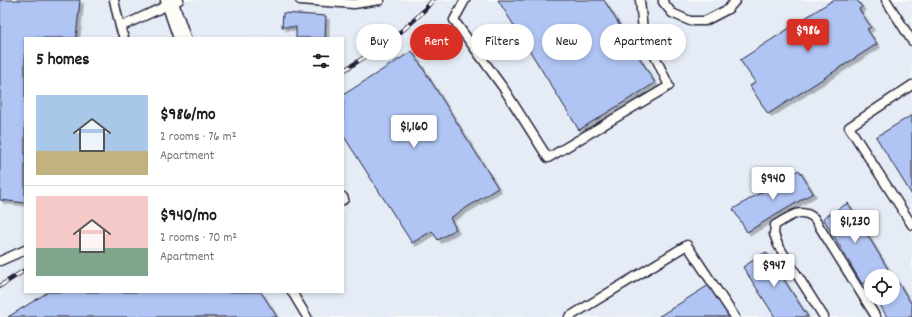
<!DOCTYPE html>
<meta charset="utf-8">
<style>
:root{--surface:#fff;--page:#f2f2f2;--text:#202124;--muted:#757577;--line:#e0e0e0;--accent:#d93025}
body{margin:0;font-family:Dekko,sans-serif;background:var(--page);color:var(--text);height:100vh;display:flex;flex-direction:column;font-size:15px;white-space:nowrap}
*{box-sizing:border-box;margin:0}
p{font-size:13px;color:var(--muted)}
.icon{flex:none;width:22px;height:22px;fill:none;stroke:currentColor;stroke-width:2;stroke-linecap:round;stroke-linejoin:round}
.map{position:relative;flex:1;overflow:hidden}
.drawer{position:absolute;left:24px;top:37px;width:320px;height:256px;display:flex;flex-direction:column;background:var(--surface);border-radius:0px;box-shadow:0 2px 6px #0003}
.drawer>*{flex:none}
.banner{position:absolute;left:356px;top:24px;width:380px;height:36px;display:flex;gap:8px}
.controls{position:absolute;left:864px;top:269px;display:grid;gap:8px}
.controls a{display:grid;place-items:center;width:36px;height:36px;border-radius:50%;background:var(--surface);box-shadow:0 2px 6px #0003;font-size:20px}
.price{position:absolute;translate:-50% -34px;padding:0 9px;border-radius:4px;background:#fff;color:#222;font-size:13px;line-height:26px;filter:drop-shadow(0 1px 2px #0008)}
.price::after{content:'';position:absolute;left:50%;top:24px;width:12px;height:9px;margin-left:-6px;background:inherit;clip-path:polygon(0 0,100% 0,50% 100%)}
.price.on{background:var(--accent);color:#fff}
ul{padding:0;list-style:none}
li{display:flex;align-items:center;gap:12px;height:100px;padding:0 12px}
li+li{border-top:1px solid var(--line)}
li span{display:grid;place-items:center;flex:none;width:112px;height:80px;border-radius:0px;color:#555}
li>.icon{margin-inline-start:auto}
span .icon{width:48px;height:48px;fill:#fffc;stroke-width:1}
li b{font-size:17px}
h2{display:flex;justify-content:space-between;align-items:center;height:48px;padding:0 12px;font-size:17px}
.chip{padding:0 14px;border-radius:18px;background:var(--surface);box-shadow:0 2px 6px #0003;font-size:14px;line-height:36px}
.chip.on{background:var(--accent);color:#fff}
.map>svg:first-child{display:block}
.built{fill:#e6ecf6;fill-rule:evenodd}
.building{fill:#b0c5f4;stroke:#22223b;filter:url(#shadow)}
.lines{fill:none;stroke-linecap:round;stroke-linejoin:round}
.service-casing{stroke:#22223b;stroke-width:11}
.minor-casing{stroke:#22223b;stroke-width:19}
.service{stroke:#fdfcf7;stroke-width:8}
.minor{stroke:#fdfcf7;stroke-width:16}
.rail-casing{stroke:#22223b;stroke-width:4.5}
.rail{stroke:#fdfcf7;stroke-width:3;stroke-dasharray:9;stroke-linecap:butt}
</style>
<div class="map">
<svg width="912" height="317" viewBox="0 0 912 317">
<defs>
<filter id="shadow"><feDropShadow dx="3.5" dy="3.5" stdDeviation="0" flood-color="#0004"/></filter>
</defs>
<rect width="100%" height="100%" fill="#fdfcf7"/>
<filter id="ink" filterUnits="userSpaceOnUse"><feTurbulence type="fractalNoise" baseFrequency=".025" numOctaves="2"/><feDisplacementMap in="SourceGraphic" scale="8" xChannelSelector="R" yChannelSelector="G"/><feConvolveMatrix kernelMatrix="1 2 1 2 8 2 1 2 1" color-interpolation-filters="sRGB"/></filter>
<g filter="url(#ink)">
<!-- built -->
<path class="built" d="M0 0H912V317H0ZM25 38H343V292H25ZM871 276H893V298H871Z"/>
<!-- building -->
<path class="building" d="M0 0H80L76 38H25V203L0 200Z
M498 0H604L655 83 579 130Z
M833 0H857L862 7 859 9 871 27 867 29 877 44 768 114 750 86 755 82 740 60Z
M283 13 326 16 325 38H296V27H282Z
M412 51 498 188 450 218 456 229 438 240 432 231 412 243 343 135V95Z
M912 115V195L876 137Z
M799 170 813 193 747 232 733 209Z
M848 203 888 269 876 276H871V279L862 284 823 218Z
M766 252 808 317H775L743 267Z
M898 282 912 305V317H887L876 298H893V285Z
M709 285 729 317H658Z
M48 292H261L277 317H8Z"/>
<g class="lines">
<!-- service casing -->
<g class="service-casing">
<path id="service" d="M114 0 120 27
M300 0 354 4 380 0
M465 0 454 20 504 89 548 158 669 86 643 31 640 0
M663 0V2L672 13 690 21H705L728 9 736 0
M886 0 912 41
M124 38 120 27 179 0
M912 85 849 127 912 225
M343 197 344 199 343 200
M0 261 25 250
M292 292 307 317
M569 317 687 245 735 317
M824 317 778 245 774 234 775 225C788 218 800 206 814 218L876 317"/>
</g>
<!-- minor casing -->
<g class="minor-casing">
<path id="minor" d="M169 0 182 38"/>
</g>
<!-- service -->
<use href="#service" class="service"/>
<!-- minor -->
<use href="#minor" class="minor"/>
<!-- rail casing -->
<g class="rail-casing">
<path id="rail" d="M343 71C376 50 409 30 433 0
M0 286 25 270"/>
</g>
<!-- rail -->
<use href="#rail" class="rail"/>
</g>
</g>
</svg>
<div class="controls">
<a><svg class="icon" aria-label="locate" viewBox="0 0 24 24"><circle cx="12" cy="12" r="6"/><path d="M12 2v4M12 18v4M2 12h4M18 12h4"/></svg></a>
</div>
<b class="price on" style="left:808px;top:53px">$986</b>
<b class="price" style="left:414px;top:149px">$1,160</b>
<b class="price" style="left:773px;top:201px">$940</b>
<b class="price" style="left:855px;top:244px">$1,230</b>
<b class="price" style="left:774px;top:288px">$947</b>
<div class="banner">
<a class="chip">Buy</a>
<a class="chip on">Rent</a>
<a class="chip">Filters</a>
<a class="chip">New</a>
<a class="chip">Apartment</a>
</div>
<section class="drawer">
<h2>5 homes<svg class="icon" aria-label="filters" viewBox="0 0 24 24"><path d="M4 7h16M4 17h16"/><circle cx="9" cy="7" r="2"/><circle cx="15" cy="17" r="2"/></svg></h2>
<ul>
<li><span style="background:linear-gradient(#a9c7e8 70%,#c2b280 0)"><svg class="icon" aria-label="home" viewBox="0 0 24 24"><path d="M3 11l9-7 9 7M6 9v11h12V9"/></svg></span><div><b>$986/mo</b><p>2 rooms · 76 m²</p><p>Apartment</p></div></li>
<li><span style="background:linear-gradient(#f6c9c9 65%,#7fa58c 0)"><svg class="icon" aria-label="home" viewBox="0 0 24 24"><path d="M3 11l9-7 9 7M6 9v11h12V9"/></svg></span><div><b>$940/mo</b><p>2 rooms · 70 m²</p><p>Apartment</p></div></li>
</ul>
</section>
</div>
